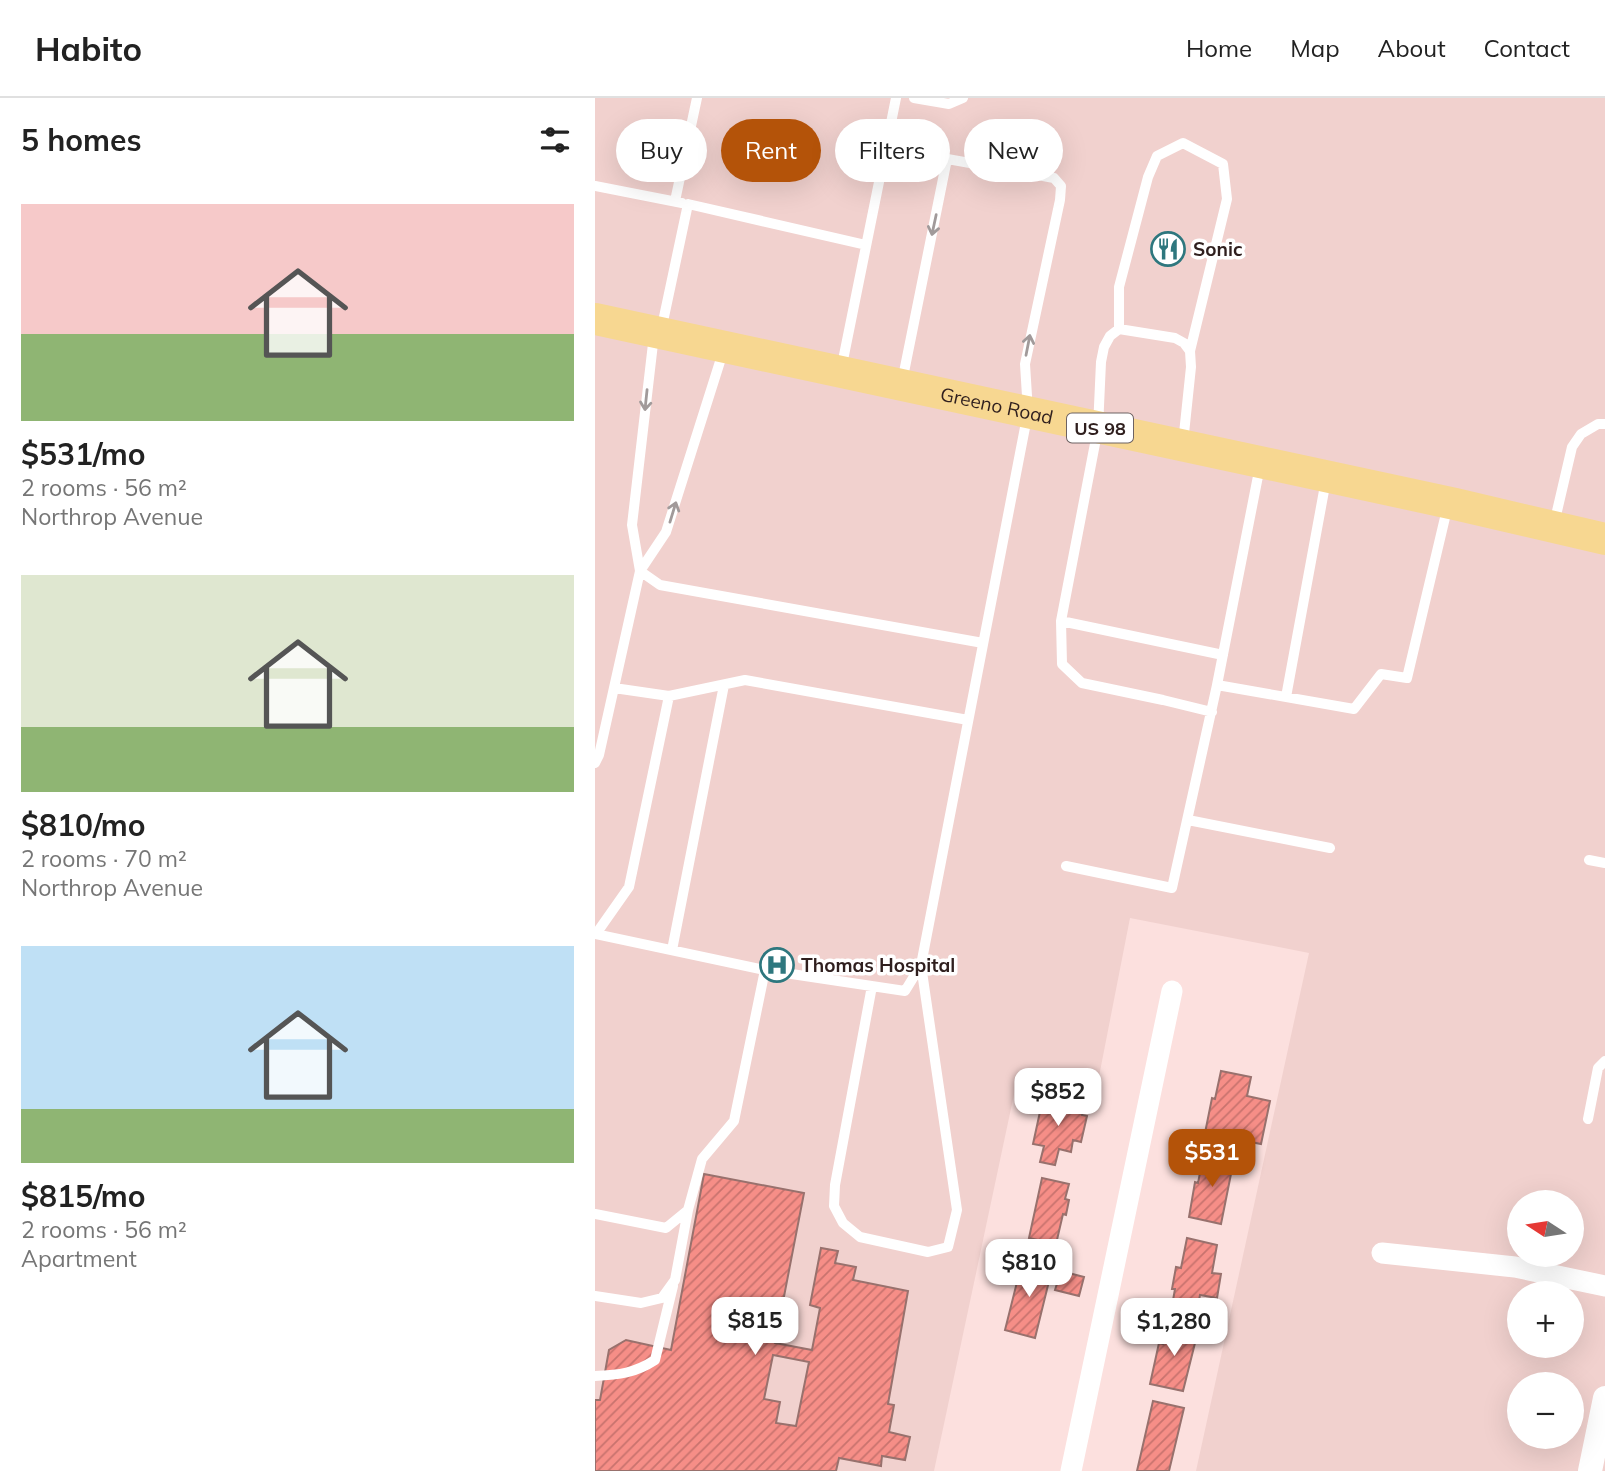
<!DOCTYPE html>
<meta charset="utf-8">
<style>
:root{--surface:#fff;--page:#f2f2f2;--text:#222;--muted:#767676;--line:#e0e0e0;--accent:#b45309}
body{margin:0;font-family:Mulish,sans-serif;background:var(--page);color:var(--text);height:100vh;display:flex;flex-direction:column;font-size:26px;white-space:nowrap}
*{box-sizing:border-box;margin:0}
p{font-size:23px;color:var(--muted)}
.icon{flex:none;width:38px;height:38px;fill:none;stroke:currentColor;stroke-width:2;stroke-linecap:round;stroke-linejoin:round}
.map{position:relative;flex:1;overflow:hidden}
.drawer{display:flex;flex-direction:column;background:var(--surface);width:595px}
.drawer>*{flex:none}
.top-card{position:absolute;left:21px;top:21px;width:665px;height:63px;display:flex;gap:14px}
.needle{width:46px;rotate:282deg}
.fabs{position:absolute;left:912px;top:1092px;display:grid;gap:14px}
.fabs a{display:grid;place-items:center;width:77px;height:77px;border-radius:50%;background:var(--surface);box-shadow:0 7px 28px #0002;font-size:35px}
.price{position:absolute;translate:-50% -60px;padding:0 16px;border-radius:14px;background:#fff;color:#222;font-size:23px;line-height:46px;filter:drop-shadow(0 2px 4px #0008)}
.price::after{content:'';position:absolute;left:50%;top:42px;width:21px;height:16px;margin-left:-10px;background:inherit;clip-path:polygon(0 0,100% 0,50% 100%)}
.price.on{background:var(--accent);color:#fff}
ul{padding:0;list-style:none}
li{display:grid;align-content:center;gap:14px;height:371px;padding:0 21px}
li span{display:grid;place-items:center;height:217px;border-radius:0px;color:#555}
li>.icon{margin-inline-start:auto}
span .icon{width:126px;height:126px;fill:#fffc;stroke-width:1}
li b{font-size:30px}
h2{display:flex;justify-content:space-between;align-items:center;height:84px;padding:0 21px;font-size:30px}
.tag{padding:0 24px;border-radius:32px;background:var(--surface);box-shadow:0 7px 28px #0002;font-size:24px;line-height:63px}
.tag.on{background:var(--accent);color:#fff}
header{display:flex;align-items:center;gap:42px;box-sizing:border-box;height:98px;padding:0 35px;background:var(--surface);border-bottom:2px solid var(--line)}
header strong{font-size:33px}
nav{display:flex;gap:38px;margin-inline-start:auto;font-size:24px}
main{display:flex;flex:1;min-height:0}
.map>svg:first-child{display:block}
.built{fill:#f1d1ce;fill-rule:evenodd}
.building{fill:url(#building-hatch);stroke:#98716d;stroke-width:2;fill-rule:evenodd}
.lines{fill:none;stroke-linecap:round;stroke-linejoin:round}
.service{stroke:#fff;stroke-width:10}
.minor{stroke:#fff;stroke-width:21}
.tertiary{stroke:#fff;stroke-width:24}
.primary{stroke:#f7d791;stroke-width:32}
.oneway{stroke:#a19a9a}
.labels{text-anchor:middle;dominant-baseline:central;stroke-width:7;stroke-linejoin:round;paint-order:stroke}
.shield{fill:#fff;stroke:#6d6262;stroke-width:2}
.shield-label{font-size:18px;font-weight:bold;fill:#2f1f1e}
.poi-label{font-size:19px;font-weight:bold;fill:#2f1f1e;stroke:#fff;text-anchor:start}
.street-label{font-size:19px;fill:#2f1f1e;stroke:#fff}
</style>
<header>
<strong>Habito</strong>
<nav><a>Home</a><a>Map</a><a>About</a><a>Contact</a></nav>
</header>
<main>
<section class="drawer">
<h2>5 homes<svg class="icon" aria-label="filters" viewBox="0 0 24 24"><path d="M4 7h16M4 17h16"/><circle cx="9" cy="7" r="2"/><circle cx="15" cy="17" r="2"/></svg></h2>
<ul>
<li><span style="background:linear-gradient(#f6c9c9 60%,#8fb573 0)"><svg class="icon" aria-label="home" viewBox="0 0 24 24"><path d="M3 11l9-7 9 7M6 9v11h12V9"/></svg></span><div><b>$531/mo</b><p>2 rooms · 56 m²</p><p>Northrop Avenue</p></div></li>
<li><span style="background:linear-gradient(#dfe7d0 70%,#8fb573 0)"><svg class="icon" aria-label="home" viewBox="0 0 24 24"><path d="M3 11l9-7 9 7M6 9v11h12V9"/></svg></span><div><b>$810/mo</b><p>2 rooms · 70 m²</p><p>Northrop Avenue</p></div></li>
<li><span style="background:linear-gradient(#bfe0f5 75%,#8fb573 0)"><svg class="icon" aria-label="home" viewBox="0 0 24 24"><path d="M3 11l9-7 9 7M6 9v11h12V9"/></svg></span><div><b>$815/mo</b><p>2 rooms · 56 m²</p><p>Apartment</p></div></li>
</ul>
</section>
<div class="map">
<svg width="1010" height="1373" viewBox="0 0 1010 1373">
<defs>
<pattern id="building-hatch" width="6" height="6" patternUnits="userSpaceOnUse" patternTransform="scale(1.75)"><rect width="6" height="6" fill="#f68e87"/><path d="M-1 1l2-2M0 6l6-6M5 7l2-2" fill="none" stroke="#c8736e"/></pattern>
</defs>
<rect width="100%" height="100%" fill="#fce0de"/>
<!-- built -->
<path class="built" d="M0 0H1010V1373H601L714 855 535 820 499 1004 421 987 339 1373H0ZM924 1104H976V1157H924ZM924 1195H976V1248H924ZM924 1286H976V1339H924Z"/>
<!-- building -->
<path class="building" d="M626 973 656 979 652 998 675 1003 666 1046 610 1035 617 1000 620 1001Z
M448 1000 488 1009 487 1017 492 1018 486 1044 478 1042 476 1054 464 1051 460 1067 445 1064 449 1048 438 1046Z
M609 1055 639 1061 626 1126 594 1119 600 1084 603 1085Z
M109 1076 209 1095 180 1245 217 1252 225 1210 215 1207 226 1150 243 1153 240 1165 261 1169 258 1182 313 1193 293 1306 299 1307 294 1334 315 1339 310 1362 287 1358 286 1368 244 1360 241 1373H0V1302H5L14 1252 31 1242 76 1252ZM178 1257 214 1264 201 1328 181 1325 185 1304 169 1301Z
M447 1080 474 1086 470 1101 474 1102 471 1117 468 1116 461 1146 434 1140Z
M592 1140 622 1147 617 1175 626 1176 622 1200 605 1197 602 1213 577 1208 580 1191H577L581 1169 586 1170Z
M442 1161 456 1165 454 1174 456 1175 440 1240 410 1232 426 1168 440 1171Z
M466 1173 489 1179 484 1198 460 1192Z
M573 1227 603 1233 588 1293 555 1286 564 1245 568 1246Z
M558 1303 589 1310 574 1373H542Z"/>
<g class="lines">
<!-- service -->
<path class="service" d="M319 0 354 6 368 0
M0 88 87 105
M80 103 102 0
M524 231V189L553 79 562 58 588 45 628 66 632 101 595 253
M66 233 93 106 271 147
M246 272 301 0
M307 284 352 61
M588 345 596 269 595 253 589 245 580 240 524 231 515 238 509 249 506 264 503 330 466 523 628 557
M665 368 622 587 759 611 786 576 812 580 853 407
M959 426 977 349 986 336 1003 326H1010
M45 473 65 487 388 545
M45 473 71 434 129 251
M466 523 467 566 487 585 568 602 617 614
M19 590 74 598
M691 599 731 382
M0 665 4 657 45 473 37 427 59 237
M593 722 735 750
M994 762 1010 765
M471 768 577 790 622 587
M0 836 170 872
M1 836 34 789 74 598 150 582 373 622
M77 852 129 587
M277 888 240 1087 239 1108 248 1125 265 1139 333 1154 353 1149 362 1112 326 867
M993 1021 1003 970 1010 963
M0 1116 71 1130 93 1112 107 1061 139 1023 170 872 310 893 326 867 433 314 430 266 465 102 466 88 459 80 291 50
M0 1198 46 1205 67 1200 80 1182 93 1112
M0 1278C24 1277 40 1275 60 1262L78 1188"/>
<!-- minor -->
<path class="minor" d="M787 1155 920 1169 1010 1188
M476 1373 577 893"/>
<!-- tertiary -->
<path class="tertiary" d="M995 1373 1010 1300"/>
<!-- primary -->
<path class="primary" id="s1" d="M0 221 860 406 1010 441"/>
</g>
<!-- one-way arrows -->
<defs><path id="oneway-shaft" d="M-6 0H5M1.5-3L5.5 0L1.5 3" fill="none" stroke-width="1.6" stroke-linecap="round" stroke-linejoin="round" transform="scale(1.75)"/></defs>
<g class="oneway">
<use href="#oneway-shaft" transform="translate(339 127) rotate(102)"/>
<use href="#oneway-shaft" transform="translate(433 247) rotate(-79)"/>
<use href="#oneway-shaft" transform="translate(51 302) rotate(96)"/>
<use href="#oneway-shaft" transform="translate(78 414) rotate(-73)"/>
</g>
<!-- icons -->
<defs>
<g id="restaurant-ring" transform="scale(1.75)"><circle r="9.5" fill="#fff" stroke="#2e777e" stroke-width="1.5"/><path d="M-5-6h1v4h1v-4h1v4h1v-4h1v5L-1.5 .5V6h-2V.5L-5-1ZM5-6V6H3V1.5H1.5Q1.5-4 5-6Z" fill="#2e777e"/></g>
<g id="hospital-ring" transform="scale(1.75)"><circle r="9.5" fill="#fff" stroke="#2e777e" stroke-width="1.5"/><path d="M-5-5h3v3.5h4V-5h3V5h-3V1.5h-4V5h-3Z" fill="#2e777e"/></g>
</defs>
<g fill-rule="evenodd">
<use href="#restaurant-ring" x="573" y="151"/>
<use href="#hospital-ring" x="182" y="867"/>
</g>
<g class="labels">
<!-- shield labels -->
<rect class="shield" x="472" y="315.5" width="66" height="29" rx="5"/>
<g class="shield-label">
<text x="505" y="330">US 98</text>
</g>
<!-- poi labels -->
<g class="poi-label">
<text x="598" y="151">Sonic</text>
<text x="206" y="867">Thomas Hospital</text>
</g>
<!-- street labels -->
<g class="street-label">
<text stroke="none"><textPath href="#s1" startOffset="411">Greeno Road</textPath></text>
</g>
</g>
</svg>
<div class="fabs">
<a><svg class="needle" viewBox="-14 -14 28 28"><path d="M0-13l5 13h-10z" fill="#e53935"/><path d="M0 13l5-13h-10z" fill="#767676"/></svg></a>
<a>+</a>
<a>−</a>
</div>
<b class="price" style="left:463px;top:1030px">$852</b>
<b class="price on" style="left:617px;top:1091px">$531</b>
<b class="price" style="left:434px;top:1201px">$810</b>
<b class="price" style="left:160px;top:1259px">$815</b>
<b class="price" style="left:579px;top:1260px">$1,280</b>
<div class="top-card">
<a class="tag">Buy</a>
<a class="tag on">Rent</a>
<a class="tag">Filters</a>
<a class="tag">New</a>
</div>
</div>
</main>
